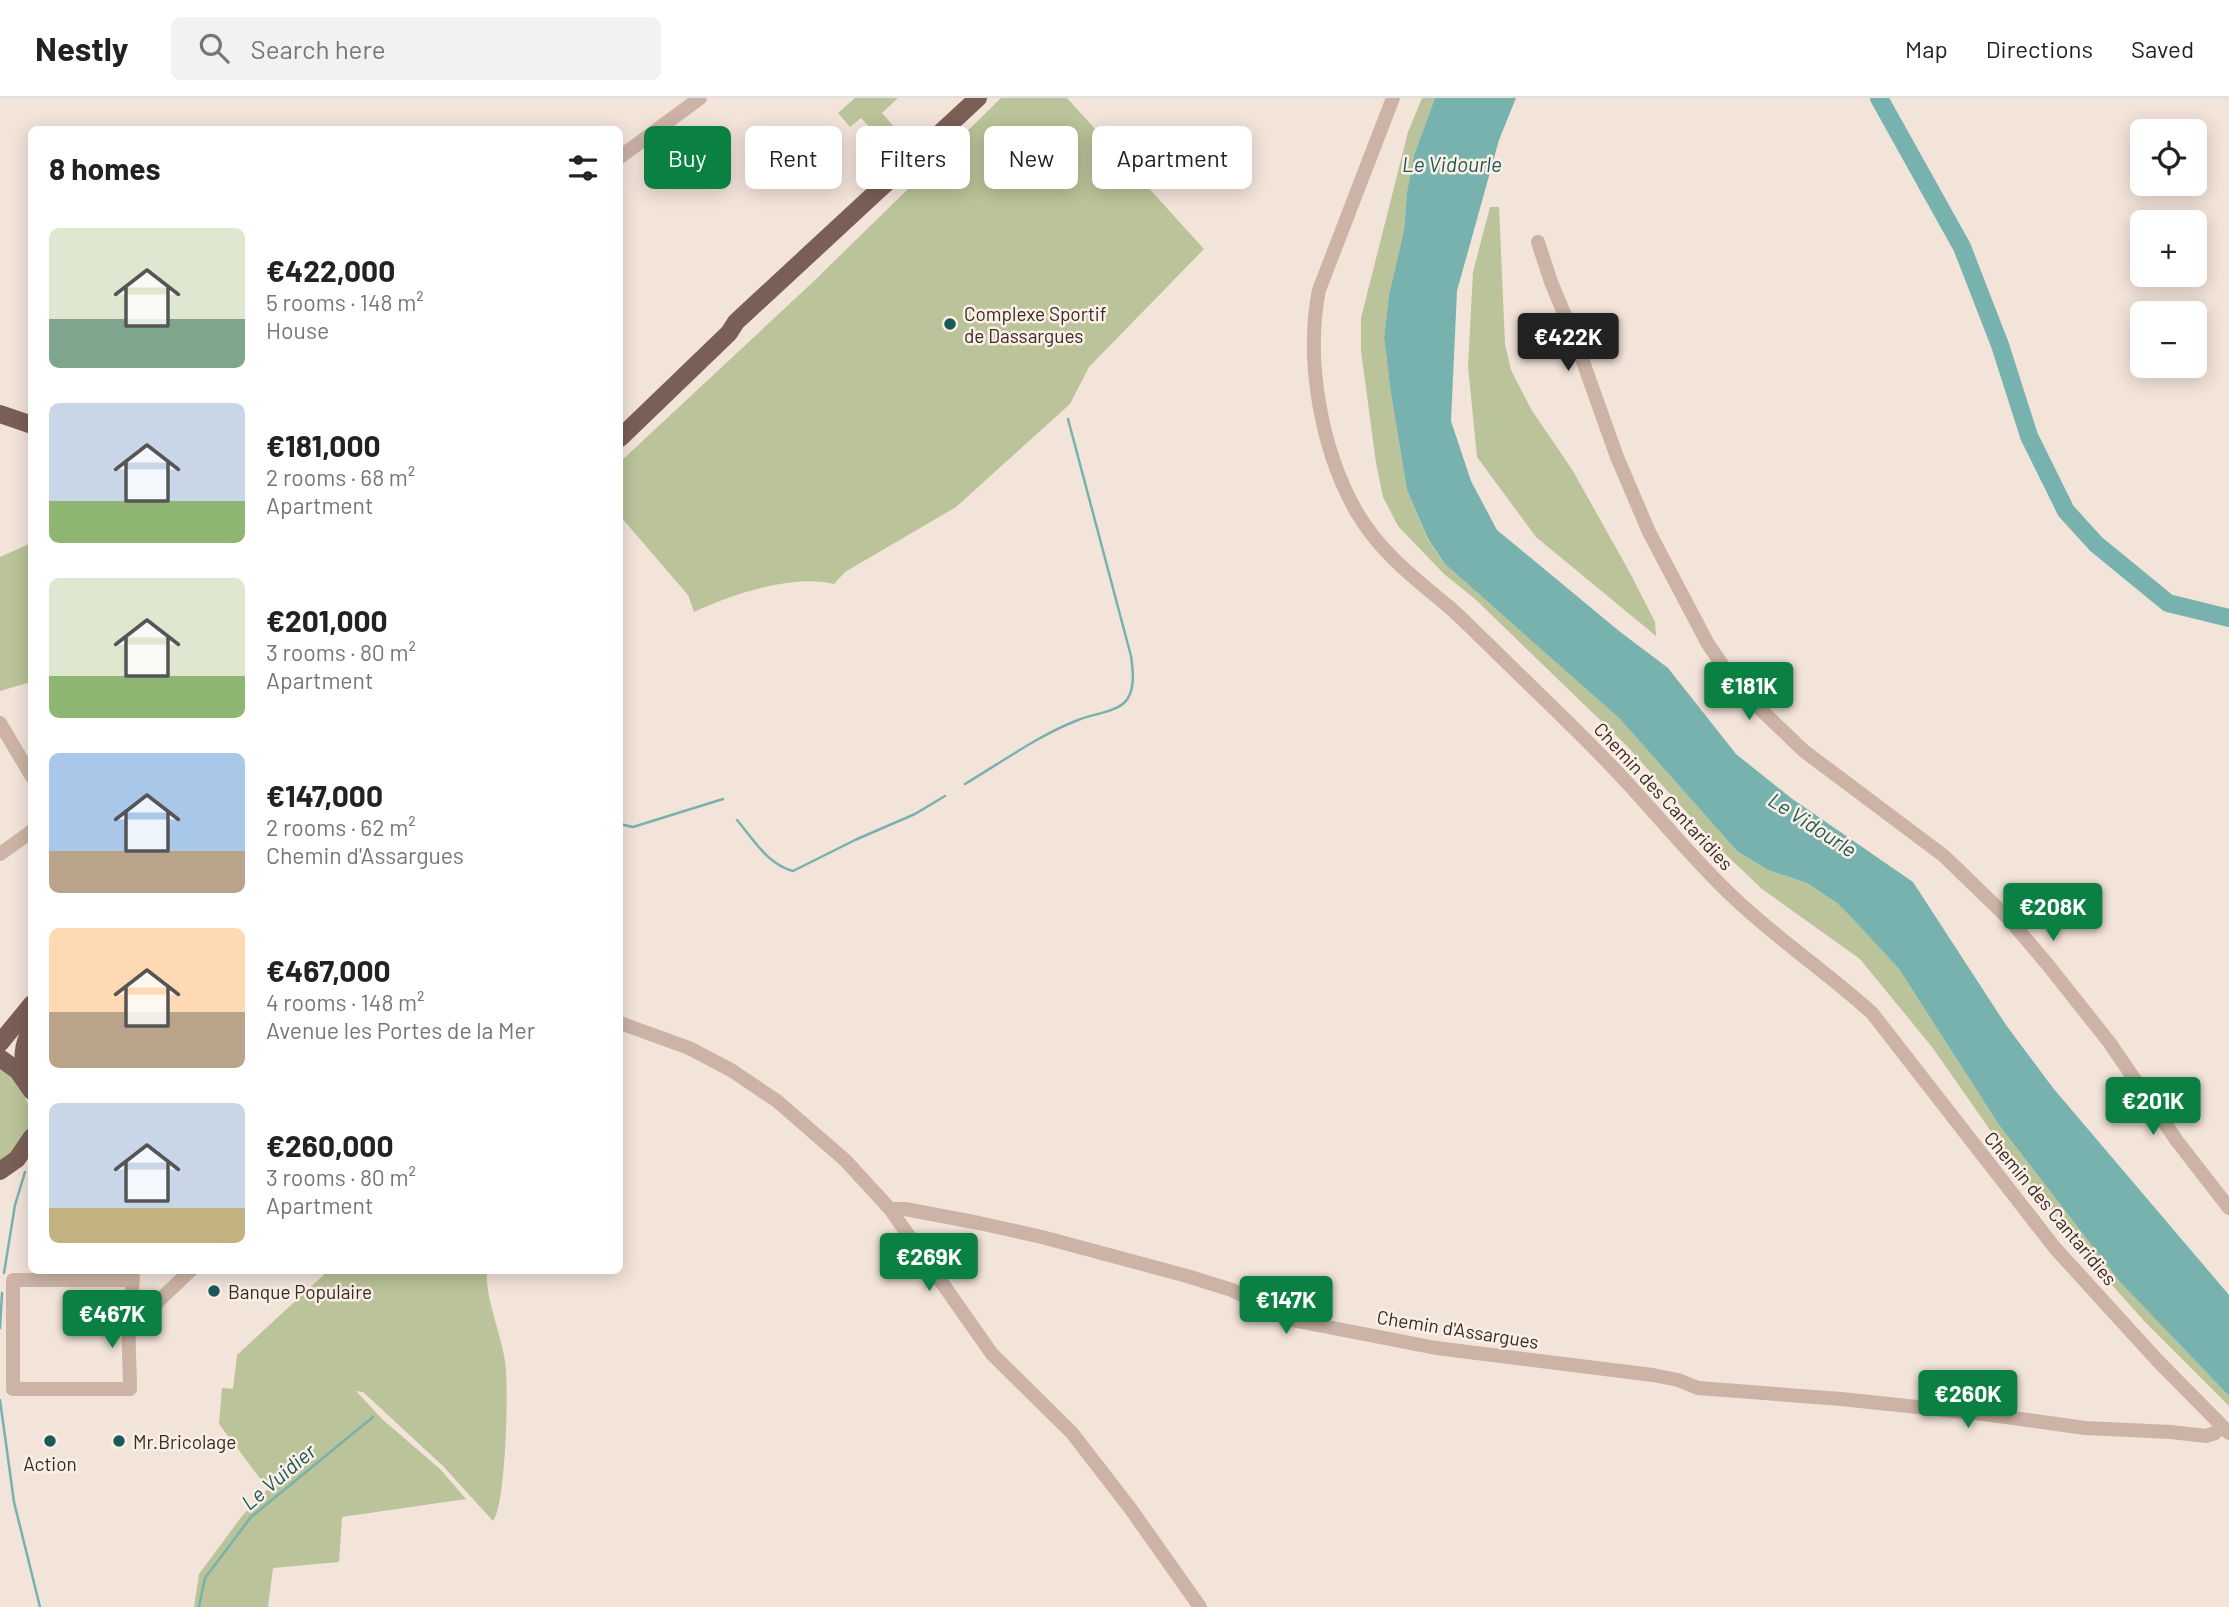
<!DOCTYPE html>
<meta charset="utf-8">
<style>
:root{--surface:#fff;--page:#f2f2f2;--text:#222;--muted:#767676;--line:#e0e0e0;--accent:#0b8043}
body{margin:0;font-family:Barlow,sans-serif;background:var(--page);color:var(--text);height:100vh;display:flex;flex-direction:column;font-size:26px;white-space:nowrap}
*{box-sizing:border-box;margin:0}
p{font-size:23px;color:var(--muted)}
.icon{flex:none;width:38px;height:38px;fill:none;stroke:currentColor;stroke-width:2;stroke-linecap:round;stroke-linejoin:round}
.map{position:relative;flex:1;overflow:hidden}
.panel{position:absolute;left:28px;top:28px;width:595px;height:1148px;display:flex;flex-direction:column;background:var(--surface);border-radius:10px;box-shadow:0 4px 18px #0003}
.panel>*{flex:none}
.guide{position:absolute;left:644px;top:28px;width:665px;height:63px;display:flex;gap:14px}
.controls{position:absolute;left:2130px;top:21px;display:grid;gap:14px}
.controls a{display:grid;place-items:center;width:77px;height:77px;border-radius:10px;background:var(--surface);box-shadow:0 4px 18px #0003;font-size:35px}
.price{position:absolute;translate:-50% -60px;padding:0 16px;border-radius:7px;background:var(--accent);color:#fff;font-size:23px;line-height:46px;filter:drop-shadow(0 2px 4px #0008)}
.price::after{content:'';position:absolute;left:50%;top:42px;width:21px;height:16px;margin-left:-10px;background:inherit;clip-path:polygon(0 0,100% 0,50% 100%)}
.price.active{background:#222;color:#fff}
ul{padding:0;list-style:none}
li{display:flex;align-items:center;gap:21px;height:175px;padding:0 21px}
li span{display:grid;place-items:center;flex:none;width:196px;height:140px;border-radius:10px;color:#555}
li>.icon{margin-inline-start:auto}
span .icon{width:84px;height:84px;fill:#fffc;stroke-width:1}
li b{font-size:30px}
h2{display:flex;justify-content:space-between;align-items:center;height:84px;padding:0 21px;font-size:30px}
.tag{padding:0 24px;border-radius:10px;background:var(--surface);box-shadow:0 4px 18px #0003;font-size:24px;line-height:63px}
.tag.active{background:var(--accent);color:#fff}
header{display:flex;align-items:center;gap:42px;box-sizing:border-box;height:98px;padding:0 35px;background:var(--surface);border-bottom:2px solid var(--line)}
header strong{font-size:33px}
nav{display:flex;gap:38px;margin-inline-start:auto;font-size:24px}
.search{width:490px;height:63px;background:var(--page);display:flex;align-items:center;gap:18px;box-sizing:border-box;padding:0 24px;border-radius:10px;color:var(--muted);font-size:26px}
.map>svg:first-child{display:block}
.green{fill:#bac399}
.water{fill:#77b2ae}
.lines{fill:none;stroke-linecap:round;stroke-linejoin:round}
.stream{stroke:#77b2ae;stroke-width:2.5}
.river{stroke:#77b2ae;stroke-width:18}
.minor{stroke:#ccb3a5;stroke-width:14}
.major{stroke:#7a5f57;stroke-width:18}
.poi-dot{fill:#1a5b58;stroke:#fbefe6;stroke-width:2.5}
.labels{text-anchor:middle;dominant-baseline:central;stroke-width:5;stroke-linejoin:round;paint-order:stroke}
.poi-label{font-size:19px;fill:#372a27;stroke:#fbefe6;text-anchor:start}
.street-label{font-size:19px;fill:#372a27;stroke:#fbefe6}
.water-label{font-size:21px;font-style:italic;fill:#1a5b58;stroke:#fbefe6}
</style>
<header>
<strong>Nestly</strong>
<div class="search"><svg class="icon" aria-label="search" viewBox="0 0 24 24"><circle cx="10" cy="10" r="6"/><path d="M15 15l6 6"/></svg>Search here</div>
<nav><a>Map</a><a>Directions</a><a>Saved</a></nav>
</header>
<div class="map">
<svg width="2229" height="1509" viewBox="0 0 2229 1509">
<rect width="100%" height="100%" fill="#f3e4da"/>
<!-- green -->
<path class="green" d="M855 0H898L882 15 895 30 882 43 861 20 850 29 838 15Z
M1001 0H1067L1204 151 1089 269 1070 306 956 409 845 474 834 486C793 476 732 496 694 514L688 497 620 418V364L814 183Z
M1422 0H1435L1414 57 1407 94 1404 132 1389 197 1384 239 1391 296 1407 392 1428 442 1443 464 1620 621 1737 753 1768 772 1807 785 1837 805 1851 819 1899 871 1999 1027 2120 1184 2229 1298V1308L2146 1225 2094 1167 2009 1059 1932 949 1860 861 1762 791 1718 749 1626 647 1475 501 1444 476 1398 428 1383 399 1376 365 1361 253V220L1408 34Z
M1490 109H1499L1505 246 1511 272 1531 311 1573 373 1630 475 1655 524 1656 538 1536 439 1477 359 1468 268 1473 174Z
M31 445V584L0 593V459Z
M0 967C23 985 41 1017 21 1045 16 1053 7 1059 0 1064Z
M329 1172 487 1173C485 1200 501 1235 505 1263 509 1285 506 1409 493 1423L443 1368 363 1294 356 1293 382 1321 440 1371 466 1401 342 1419 339 1464 273 1470 268 1509H194L199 1476 242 1418 268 1391 219 1326 222 1290 233 1291 237 1257Z"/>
<!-- water -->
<path class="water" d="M1435 0H1516L1499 42 1457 193 1451 323 1471 383 1497 432 1619 533 1668 570 1736 656 1791 700 1913 784 2006 927 2053 990 2229 1197V1298L2120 1184 1999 1027 1899 871 1851 819 1837 805 1807 785 1768 772 1737 753 1620 621 1444 465 1428 441 1407 392 1391 296 1384 239 1389 197 1404 132 1407 94 1414 57Z"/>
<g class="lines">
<!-- stream -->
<path class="stream" d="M965 686C1002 664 1039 637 1078 622 1092 616 1112 615 1124 605 1136 594 1133 572 1131 558L1068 321
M737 722C753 741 768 767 793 773L855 742 915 716 945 698
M620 726 633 729 723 701
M4 1175 15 1107 25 1074
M0 1230 2 1195
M0 1302 14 1404 40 1509
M199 1509 205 1480 251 1419 373 1319"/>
<!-- river -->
<path class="river" d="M1879 0 1962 149 2000 247 2029 338 2066 413 2096 446 2168 505 2229 520"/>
<!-- minor -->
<path class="minor" d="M1393 0 1319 192C1305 262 1321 351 1356 413 1379 453 1413 479 1448 508 1462 520 1476 535 1490 548 1532 590 1577 631 1618 675 1656 715 1690 758 1730 796 1774 839 1826 873 1872 915L2055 1150 2157 1262 2229 1335
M620 59 700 0
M1538 144 1551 184 1576 244 1617 359 1649 434 1708 546 1730 578 1756 607 1804 653 1944 758 2009 821 2048 867 2109 944 2177 1043 2229 1110
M0 625 32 679
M0 756 32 733
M620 925 689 950 731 972 777 1003 845 1062 890 1111 992 1256 1072 1335 1130 1410 1200 1509
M890 1111H905L979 1125 1042 1139 1187 1178 1232 1192 1292 1222 1436 1250 1653 1277 1678 1282 1698 1290 1841 1301 1984 1316 2085 1330 2171 1334 2206 1338 2215 1335 2222 1329
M133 1182H13V1291H130C130 1270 128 1250 129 1229 130 1210 133 1191 133 1172
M129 1229C137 1226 147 1221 149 1212L191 1172"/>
<!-- major -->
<path class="major" d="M0 316 32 327
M620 340 729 235 736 224 978 0
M0 945 32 906
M0 960 18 973 32 993
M25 981C23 962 21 948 32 931
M0 1073 17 1061 32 1039"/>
</g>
<!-- markers -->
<g class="poi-dot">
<circle cx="950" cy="226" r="7"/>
<circle cx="214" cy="1193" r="7"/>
<circle cx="50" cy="1343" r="7"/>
<circle cx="119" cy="1343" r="7"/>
</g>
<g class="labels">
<!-- poi labels -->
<g class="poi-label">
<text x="964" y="215">Complexe Sportif<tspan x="964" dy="22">de Dassargues</tspan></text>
<text x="228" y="1193">Banque Populaire</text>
<text x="133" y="1343">Mr.Bricolage</text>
<text x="50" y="1365" text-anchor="middle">Action</text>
</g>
<!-- street labels -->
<g class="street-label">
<text transform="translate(1664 698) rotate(47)">Chemin des Cantaridies</text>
<text transform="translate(2051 1110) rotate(50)">Chemin des Cantaridies</text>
<text transform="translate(1458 1231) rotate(9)">Chemin d'Assargues</text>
</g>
<!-- water labels -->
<g class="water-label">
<text x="1452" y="65">Le Vidourle</text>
<text transform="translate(1813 726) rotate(33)">Le Vidourle</text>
<text transform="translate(278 1378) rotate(-40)">Le Vuidier</text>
</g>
</g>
</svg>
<div class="controls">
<a><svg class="icon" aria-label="locate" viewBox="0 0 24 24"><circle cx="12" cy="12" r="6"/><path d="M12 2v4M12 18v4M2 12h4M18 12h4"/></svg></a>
<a>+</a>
<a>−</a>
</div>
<b class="price active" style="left:1568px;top:275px">€422K</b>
<b class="price" style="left:1749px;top:624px">€181K</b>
<b class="price" style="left:2053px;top:845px">€208K</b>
<b class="price" style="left:2153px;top:1039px">€201K</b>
<b class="price" style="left:929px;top:1195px">€269K</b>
<b class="price" style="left:1286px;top:1238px">€147K</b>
<b class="price" style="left:112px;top:1252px">€467K</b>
<b class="price" style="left:1968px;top:1332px">€260K</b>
<div class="guide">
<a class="tag active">Buy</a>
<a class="tag">Rent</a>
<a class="tag">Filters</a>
<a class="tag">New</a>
<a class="tag">Apartment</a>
</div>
<section class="panel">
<h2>8 homes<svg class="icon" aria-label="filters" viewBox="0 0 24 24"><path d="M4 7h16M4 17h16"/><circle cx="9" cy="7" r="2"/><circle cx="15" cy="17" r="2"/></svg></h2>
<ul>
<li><span style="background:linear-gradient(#dfe7d0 65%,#7fa58c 0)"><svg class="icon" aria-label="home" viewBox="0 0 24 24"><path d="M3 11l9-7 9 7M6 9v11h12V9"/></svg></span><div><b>€422,000</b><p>5 rooms · 148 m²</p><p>House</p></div></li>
<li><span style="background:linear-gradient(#c9d6e8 70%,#8fb573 0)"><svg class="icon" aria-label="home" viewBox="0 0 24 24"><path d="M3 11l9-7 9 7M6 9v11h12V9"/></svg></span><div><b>€181,000</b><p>2 rooms · 68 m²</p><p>Apartment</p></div></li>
<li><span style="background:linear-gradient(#dfe7d0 70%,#8fb573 0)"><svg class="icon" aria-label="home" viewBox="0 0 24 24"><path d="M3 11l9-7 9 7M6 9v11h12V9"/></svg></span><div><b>€201,000</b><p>3 rooms · 80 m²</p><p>Apartment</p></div></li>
<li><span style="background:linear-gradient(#a9c7e8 70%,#b9a48a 0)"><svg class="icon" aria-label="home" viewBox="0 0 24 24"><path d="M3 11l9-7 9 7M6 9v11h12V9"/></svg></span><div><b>€147,000</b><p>2 rooms · 62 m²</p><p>Chemin d'Assargues</p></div></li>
<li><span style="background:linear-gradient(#ffd9b3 60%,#b9a48a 0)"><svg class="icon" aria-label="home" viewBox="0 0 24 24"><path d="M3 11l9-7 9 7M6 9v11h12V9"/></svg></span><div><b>€467,000</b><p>4 rooms · 148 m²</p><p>Avenue les Portes de la Mer</p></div></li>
<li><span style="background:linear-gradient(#c9d6e8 75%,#c2b280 0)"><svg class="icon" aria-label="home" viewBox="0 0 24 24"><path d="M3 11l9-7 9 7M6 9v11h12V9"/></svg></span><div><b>€260,000</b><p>3 rooms · 80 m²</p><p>Apartment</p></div></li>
</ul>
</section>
</div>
